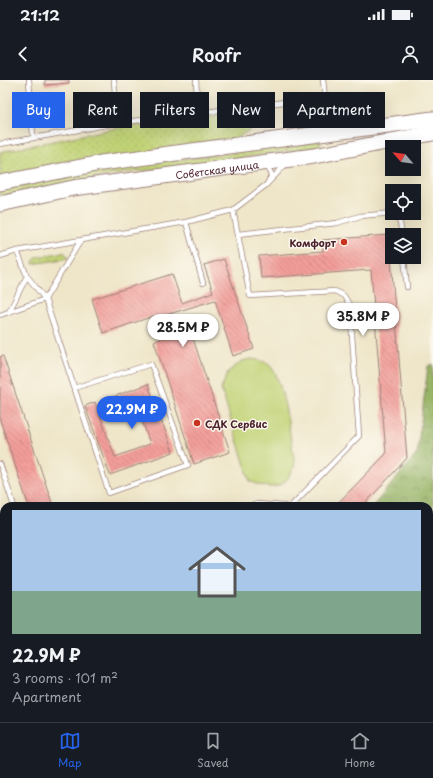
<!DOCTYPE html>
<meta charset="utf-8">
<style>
:root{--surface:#171b24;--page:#242831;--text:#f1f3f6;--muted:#9ea1a6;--line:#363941;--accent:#2563eb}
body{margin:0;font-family:"Playpen Sans",sans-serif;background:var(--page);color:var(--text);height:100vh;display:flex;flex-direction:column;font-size:15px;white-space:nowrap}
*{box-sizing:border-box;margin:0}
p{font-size:13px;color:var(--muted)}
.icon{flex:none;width:22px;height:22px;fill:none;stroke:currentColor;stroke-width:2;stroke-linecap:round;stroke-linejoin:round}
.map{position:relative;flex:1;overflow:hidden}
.drawer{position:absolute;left:0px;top:422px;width:433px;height:220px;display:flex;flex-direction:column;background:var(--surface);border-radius:12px 12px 0 0;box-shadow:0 4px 16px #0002}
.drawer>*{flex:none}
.guide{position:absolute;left:12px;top:12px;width:409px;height:36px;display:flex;gap:8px}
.needle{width:26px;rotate:298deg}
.controls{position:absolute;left:385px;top:60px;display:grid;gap:8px}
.controls a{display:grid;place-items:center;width:36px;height:36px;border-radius:0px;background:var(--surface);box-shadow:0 4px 16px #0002;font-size:20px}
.price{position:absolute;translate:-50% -34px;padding:0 9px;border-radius:14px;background:#fff;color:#222;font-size:13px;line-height:26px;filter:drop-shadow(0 1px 2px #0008)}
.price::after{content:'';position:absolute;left:50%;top:24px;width:12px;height:9px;margin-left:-6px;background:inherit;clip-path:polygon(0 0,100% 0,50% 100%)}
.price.selected{background:var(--accent);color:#fff}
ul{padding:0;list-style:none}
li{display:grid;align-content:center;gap:8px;height:212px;padding:0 12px}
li+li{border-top:1px solid var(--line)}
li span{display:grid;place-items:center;height:124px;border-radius:0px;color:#555}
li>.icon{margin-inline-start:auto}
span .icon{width:72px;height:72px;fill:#fffc;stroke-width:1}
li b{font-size:17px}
.tag{padding:0 14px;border-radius:0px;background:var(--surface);box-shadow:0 4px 16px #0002;font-size:14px;line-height:36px}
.tag.selected{background:var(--accent);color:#fff}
.status{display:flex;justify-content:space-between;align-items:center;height:28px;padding:0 20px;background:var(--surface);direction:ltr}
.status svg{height:11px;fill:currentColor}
header{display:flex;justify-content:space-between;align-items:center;height:52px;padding:0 12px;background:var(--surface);font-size:18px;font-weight:600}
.tab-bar{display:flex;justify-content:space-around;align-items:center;height:56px;border-top:1px solid var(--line);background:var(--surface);font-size:11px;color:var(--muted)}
.tab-bar a{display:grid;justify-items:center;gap:2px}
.tab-bar .selected{color:var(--accent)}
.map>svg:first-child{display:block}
.grass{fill:url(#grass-dots);stroke:#867950}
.forest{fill:url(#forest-crowns);stroke:#716a49}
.park{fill:#c1d376;stroke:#867950}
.building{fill:url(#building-back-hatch)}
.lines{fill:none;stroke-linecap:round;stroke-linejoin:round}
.lane-casing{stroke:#9c827a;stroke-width:6}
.primary-casing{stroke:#9c827a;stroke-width:17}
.lane{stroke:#fff;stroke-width:4.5}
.primary{stroke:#fff;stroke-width:15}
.poi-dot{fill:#c8321e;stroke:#fbf7ec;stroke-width:1.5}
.labels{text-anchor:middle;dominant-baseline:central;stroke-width:3;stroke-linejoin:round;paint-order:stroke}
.street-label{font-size:10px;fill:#4a1f2b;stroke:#fbf7ec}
.poi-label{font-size:10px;font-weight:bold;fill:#4a1f2b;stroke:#fbf7ec;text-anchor:end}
</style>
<div class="status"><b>21:12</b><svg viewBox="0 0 49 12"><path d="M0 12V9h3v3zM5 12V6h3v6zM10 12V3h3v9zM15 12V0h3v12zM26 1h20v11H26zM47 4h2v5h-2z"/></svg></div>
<header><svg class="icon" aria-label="back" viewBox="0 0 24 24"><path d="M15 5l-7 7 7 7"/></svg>Roofr<svg class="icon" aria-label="person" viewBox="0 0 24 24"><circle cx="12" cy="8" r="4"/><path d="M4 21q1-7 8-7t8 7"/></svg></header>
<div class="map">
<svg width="433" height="642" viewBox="0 0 433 642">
<defs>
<pattern id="grass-dots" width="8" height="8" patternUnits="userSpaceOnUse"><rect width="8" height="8" fill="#c1d376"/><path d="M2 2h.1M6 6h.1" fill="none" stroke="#a7b566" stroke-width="1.8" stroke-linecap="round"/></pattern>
<pattern id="forest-crowns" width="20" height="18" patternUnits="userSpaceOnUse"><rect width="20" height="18" fill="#98b567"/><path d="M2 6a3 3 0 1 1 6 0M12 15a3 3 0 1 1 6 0" fill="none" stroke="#7e9355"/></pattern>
<pattern id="building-back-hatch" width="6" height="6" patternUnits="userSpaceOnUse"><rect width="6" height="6" fill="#f39e9a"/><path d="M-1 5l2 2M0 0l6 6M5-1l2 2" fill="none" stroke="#c7807e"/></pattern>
</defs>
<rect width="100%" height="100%" fill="#fbf7ec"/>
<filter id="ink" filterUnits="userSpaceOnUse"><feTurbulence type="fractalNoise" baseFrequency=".025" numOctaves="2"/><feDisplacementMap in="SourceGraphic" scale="8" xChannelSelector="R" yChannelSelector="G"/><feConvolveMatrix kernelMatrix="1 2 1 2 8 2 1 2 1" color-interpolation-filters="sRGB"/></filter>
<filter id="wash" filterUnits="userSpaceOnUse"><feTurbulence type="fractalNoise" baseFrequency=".012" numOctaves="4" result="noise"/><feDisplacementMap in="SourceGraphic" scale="16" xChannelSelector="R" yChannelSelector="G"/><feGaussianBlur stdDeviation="0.9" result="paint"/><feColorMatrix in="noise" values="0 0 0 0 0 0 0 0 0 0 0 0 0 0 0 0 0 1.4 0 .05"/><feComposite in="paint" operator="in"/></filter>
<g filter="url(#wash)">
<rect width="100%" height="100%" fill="#efe6c9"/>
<!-- grass -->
<path class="grass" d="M269 30 256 46 234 60 0 99V72L116 48Z
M320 61 321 67 103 96 0 116V110L102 90Z
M64 172 69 178 33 184V182L37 177Z
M4 522V560L0 561V523Z"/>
<!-- forest -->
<path class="forest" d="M433 284V642H422L421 638H429V426H373L417 374 428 286Z"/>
<!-- park -->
<path class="park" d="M251 279C259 280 266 281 271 287 284 301 291 363 295 384 286 409 273 412 250 401L221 309 228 292 242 281Z
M339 638H412L414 642H340Z"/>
<g id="blocks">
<!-- building -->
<path class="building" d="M45 0H69V3L45 5Z
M389 155 407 378 363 426H335L386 374 371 190 261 198 259 176 323 171 322 160Z
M224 179 254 269 233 276 215 220 169 234 176 254 190 249 230 372 194 384 154 261 161 259 154 236 103 253 92 219 172 194 182 223 213 212 204 185Z
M3 276 53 426H29L27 421 0 340V277Z
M148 304 173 372 110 395 85 326 95 322 115 377 150 364 137 325 110 335 104 320Z
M0 599 4 610V619L0 621Z
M30 638H54L55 642H31Z
M191 638H293L294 642H192Z"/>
</g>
</g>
<g filter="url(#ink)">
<use href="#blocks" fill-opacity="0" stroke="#9c827a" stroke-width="1"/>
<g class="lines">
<!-- lane casing -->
<g class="lane-casing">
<path id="lane" d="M29 0 33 56
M114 0 117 43
M196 0 198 32
M323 0 329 51
M0 64 117 43 324 17
M267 86 272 95 268 102
M233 130 250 216 335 211 344 216 350 226 359 356 291 426
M186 142 203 203
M238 154 337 143 360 136 393 133 400 143 402 155
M17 171 27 196 45 219 109 413 188 385 151 284 74 308
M0 176 17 171 186 142 233 130 266 105 286 84
M404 177 407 207
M9 232 27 196
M0 235 45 219 81 160
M0 384 14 426
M251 426 257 424 284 426
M85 638 86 642
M145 638 146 642
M178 638 179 642
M7 642 15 639 16 642"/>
</g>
<!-- primary casing -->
<g class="primary-casing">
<g id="primary">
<path d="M0 103 101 83 433 39"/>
<path id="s1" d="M0 124 73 108 314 76 433 53"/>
</g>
</g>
<!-- lane -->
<use href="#lane" class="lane"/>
<!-- primary -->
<use href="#primary" class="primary"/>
</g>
</g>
<!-- markers -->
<g class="poi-dot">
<circle cx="344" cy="162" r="4"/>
<circle cx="197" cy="343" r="4"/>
</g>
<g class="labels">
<!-- street labels -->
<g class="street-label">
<text stroke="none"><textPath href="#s1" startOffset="220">Советская улица</textPath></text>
</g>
<!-- poi labels -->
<g class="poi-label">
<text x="336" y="162">Комфорт</text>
<text x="205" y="343" text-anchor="start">СДК Сервис</text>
</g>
</g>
</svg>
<div class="controls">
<a><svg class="needle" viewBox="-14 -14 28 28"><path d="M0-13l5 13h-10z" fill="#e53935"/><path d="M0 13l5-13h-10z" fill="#9ea1a6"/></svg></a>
<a><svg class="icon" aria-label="locate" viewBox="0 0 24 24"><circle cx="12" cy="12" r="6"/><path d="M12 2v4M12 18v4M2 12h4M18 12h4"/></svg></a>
<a><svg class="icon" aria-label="layers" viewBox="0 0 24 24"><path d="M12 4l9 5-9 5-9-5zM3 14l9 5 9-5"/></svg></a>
</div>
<b class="price" style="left:363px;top:257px">35.8M ₽</b>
<b class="price" style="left:183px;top:268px">28.5M ₽</b>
<b class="price selected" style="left:132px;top:350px">22.9M ₽</b>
<div class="guide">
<a class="tag selected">Buy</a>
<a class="tag">Rent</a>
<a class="tag">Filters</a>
<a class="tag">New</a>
<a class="tag">Apartment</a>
</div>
<section class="drawer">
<ul>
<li><span style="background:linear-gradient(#a9c7e8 65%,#7fa58c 0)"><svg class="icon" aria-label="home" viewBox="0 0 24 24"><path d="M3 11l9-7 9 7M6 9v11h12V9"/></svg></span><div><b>22.9M ₽</b><p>3 rooms · 101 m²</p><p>Apartment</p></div></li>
</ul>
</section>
</div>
<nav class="tab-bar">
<a class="selected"><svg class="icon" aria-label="map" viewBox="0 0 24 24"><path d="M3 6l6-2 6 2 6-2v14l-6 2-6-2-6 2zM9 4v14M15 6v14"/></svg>Map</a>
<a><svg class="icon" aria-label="saved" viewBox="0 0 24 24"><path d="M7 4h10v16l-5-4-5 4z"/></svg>Saved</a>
<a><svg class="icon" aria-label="home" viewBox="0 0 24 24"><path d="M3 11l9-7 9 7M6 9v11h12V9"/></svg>Home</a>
</nav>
